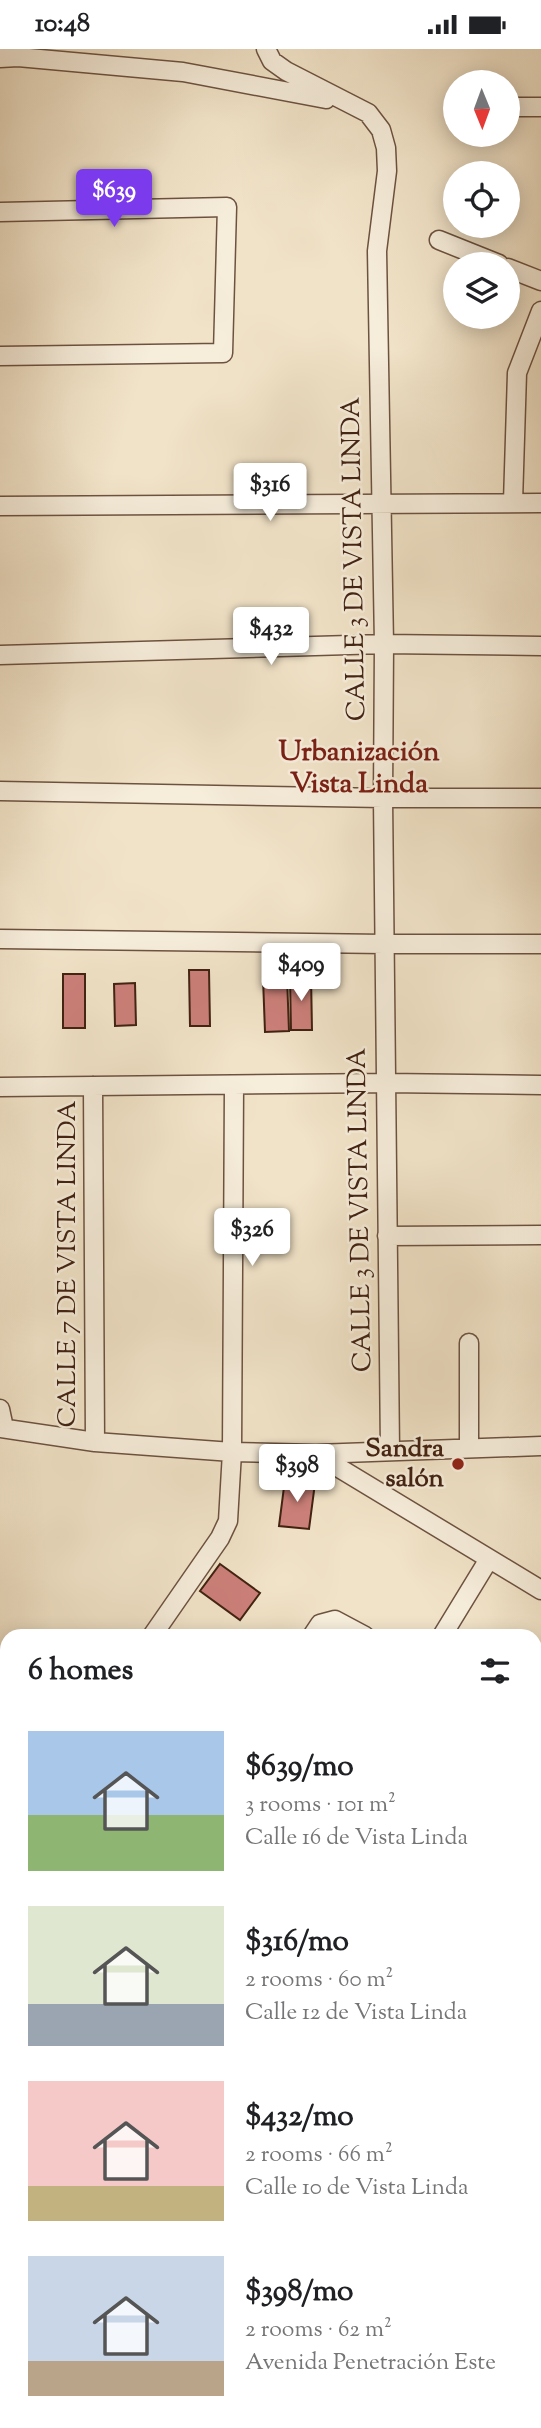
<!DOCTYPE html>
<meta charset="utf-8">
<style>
:root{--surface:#fff;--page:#f6f6f6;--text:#202124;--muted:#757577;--accent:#7c3aed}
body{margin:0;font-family:"Sorts Mill Goudy",serif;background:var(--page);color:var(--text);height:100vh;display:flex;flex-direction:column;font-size:26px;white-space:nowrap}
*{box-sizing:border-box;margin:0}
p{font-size:23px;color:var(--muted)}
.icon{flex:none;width:38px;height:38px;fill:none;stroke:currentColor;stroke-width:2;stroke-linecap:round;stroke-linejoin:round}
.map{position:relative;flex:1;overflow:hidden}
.panel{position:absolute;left:0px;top:1580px;width:542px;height:800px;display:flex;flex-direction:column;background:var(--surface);border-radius:21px 21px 0 0;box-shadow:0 4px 18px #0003}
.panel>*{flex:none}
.needle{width:46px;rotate:179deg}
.tools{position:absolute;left:443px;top:21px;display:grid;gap:14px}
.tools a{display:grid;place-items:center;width:77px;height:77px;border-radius:50%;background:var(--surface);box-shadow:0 4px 18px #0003;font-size:35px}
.price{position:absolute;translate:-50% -60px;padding:0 16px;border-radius:7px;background:#fff;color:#222;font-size:23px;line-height:46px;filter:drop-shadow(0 2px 4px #0008)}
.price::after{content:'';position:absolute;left:50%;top:42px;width:21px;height:16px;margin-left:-10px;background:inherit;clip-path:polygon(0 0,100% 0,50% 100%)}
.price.current{background:var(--accent);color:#fff}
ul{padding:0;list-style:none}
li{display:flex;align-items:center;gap:21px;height:175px;padding:0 28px}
li span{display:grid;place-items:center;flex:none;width:196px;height:140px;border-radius:0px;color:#555}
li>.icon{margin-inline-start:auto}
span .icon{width:84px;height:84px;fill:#fffc;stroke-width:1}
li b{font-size:30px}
h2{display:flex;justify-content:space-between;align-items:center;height:84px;padding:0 28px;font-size:30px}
.status{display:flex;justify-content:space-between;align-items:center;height:49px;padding:0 35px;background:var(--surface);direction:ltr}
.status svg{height:19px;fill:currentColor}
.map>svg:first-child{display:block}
.building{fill:#cc807a;stroke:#412212;stroke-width:2}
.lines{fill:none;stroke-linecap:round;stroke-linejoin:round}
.street-casing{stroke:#6d5240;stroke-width:21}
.street{stroke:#f6eddb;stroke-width:18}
.poi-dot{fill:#8f2418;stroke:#f6eddb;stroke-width:2.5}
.labels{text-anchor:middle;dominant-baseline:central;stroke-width:5;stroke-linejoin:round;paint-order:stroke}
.street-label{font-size:26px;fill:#412212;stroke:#f6eddb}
.poi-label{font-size:26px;font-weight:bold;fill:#412212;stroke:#f6eddb;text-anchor:end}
.neighbourhood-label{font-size:28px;font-weight:bold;fill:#7a1f14;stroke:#f6eddb}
</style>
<div class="status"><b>10:48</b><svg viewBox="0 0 49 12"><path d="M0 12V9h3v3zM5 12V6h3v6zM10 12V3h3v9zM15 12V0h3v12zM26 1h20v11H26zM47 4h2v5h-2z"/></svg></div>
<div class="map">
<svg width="541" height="2379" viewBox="0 0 541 2379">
<rect width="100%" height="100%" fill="#f1e3c8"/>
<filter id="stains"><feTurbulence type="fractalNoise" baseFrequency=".00286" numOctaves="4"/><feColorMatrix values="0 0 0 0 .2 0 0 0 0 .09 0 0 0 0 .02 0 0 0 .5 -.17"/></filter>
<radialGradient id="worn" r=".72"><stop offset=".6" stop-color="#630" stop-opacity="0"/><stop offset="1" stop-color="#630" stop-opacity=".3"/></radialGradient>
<!-- building -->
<path class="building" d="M189 921H209L210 977H190Z
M63 925H85V979H63Z
M311 927 312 981H291L290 928Z
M287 928 289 982 265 983 263 929Z
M135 934 136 976 115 977 114 935Z
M285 1430 315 1434 309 1480 279 1477Z
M220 1515 260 1544 240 1571 200 1542Z"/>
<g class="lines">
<!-- street casing -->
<g class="street-casing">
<path id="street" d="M266 0 272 12 286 22 368 64 381 81 386 99 387 122 377 202 384 595 383 749 390 1401
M0 9 18 8 183 23 326 50
M508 58H541
M0 163 227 158 223 304 0 307
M439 191 499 215
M508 219 541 232
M513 453 517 324 541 262
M0 457 541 454
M0 606 384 595 541 597
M0 742 383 749H541
M0 890 384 895H541
M93 1037 95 1393
M0 1038 386 1034 541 1036
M387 1187 541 1186
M469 1294V1399
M0 1360 4 1379
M0 1379 95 1393 232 1403 316 1405 541 1397
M316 1405 541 1541
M152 1587 220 1489 228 1472 232 1403 234 1036
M312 1587 320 1575 335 1571 365 1587
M442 1587 489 1510
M536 1686 541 1689
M536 1835 541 1838
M536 1987 541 1991
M536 2042 541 2032
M536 2342 541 2345
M357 2379 361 2373"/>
</g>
<!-- street -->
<use href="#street" class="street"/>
</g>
<!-- markers -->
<circle class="poi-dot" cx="458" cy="1415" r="7"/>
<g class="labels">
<!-- street labels -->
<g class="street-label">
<text transform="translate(355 510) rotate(-91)">CALLE 3 DE VISTA LINDA</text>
<text transform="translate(361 1161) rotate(-91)">CALLE 3 DE VISTA LINDA</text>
<text transform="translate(68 1215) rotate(-90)">CALLE 7 DE VISTA LINDA</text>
</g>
<!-- poi labels -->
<g class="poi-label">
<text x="444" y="1400">Sandra<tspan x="444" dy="30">salón</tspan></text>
</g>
<!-- neighbourhood labels -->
<g class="neighbourhood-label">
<text x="359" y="704">Urbanización<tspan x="359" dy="32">Vista Linda</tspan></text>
</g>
</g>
<rect width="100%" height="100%" filter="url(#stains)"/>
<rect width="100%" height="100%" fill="url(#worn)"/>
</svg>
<div class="tools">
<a><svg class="needle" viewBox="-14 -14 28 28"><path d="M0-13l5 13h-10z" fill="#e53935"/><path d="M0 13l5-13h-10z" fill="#757577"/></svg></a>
<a><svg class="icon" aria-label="locate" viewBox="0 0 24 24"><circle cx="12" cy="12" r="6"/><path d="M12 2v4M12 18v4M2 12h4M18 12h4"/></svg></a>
<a><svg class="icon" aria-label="layers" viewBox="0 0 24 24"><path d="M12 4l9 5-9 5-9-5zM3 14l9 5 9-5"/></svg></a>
</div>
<b class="price current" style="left:114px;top:180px">$639</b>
<b class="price" style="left:270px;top:474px">$316</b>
<b class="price" style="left:271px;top:618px">$432</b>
<b class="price" style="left:301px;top:954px">$409</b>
<b class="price" style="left:252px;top:1219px">$326</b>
<b class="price" style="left:297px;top:1455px">$398</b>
<section class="panel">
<h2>6 homes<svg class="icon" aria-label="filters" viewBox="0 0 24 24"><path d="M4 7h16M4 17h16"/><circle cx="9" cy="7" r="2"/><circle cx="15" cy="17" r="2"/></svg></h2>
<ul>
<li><span style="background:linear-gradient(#a9c7e8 60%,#8fb573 0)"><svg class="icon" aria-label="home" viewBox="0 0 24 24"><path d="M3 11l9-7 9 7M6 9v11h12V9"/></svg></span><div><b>$639/mo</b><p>3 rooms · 101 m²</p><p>Calle 16 de Vista Linda</p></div></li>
<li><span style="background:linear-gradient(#dfe7d0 70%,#9aa5b1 0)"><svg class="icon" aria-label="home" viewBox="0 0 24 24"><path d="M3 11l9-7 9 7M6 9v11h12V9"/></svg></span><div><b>$316/mo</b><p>2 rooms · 60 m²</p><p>Calle 12 de Vista Linda</p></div></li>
<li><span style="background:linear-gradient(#f6c9c9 75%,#c2b280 0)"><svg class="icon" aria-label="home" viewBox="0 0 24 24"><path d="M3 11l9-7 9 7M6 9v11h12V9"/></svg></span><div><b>$432/mo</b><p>2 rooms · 66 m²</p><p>Calle 10 de Vista Linda</p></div></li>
<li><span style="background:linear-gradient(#c9d6e8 75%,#b9a48a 0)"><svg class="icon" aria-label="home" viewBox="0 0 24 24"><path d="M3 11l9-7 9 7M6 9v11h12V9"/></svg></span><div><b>$398/mo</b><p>2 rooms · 62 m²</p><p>Avenida Penetración Este</p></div></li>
</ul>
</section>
</div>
